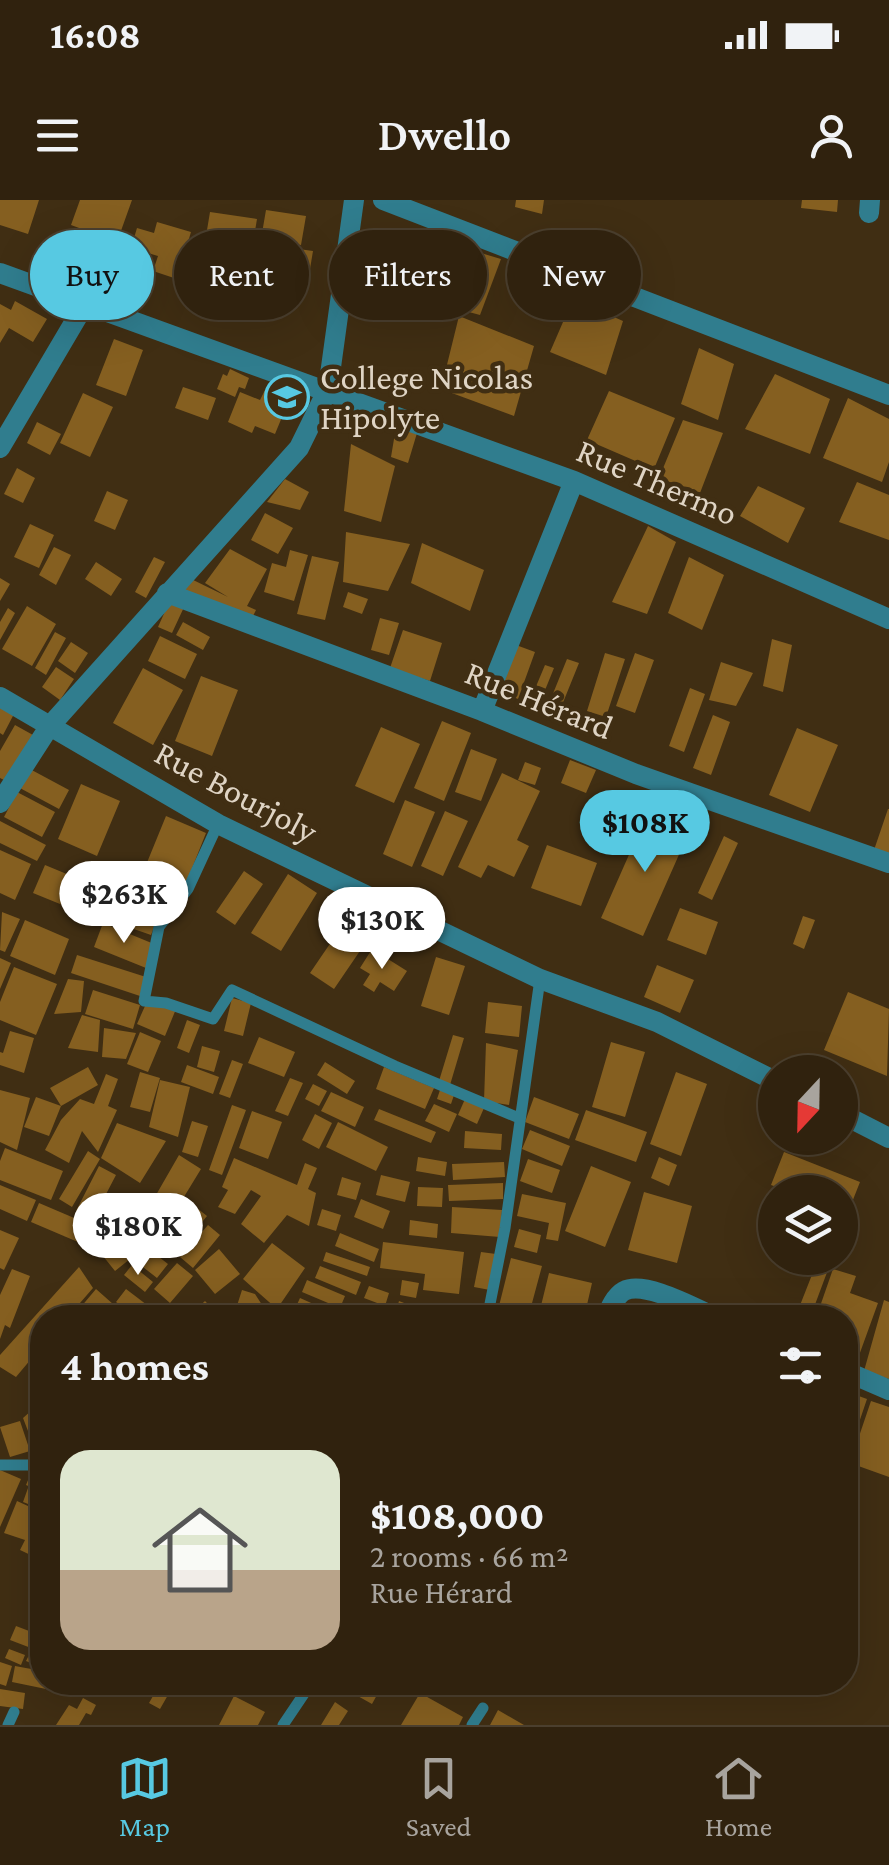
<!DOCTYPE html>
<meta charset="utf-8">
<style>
:root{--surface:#30220e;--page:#382a17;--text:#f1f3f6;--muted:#a8a49e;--line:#4b3f2e;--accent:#57c9e2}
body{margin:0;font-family:"Crimson Pro",serif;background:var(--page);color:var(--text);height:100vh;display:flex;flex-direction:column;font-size:38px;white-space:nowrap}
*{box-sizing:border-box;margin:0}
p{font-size:32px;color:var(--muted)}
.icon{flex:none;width:55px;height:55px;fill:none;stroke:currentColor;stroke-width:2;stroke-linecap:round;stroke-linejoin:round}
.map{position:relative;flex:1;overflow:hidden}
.side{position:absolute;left:30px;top:1105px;width:828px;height:390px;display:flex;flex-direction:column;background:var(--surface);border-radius:40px;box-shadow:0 10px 40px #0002,0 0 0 2px var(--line)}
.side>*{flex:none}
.banner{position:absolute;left:30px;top:30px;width:830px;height:90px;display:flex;gap:20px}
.needle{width:65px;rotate:202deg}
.fabs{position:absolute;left:758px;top:855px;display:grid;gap:20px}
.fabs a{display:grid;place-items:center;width:100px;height:100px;border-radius:50%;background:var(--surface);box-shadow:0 10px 40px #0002,0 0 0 2px var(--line);font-size:50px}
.price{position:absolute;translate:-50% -85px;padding:0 22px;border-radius:35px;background:#fff;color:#222;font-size:32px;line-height:65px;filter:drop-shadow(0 2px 5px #0008)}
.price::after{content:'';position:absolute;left:50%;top:60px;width:30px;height:22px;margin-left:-15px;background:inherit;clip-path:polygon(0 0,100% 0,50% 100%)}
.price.current{background:var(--accent);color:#111}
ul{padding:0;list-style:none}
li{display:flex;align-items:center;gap:30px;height:250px;padding:0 30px}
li+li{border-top:2px solid var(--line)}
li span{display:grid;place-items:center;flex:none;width:280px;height:200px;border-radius:30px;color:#555}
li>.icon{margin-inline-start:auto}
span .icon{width:120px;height:120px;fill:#fffc;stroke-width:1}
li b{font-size:42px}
h2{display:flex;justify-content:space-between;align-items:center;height:120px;padding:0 30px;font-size:42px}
.pill{padding:0 35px;border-radius:45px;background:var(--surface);box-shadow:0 10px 40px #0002,0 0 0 2px var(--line);font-size:35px;line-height:90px}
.pill.current{background:var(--accent);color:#111}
.status{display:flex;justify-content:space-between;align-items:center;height:70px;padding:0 50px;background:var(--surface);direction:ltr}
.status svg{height:28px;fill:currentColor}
header{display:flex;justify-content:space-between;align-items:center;height:130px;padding:0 30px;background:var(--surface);font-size:45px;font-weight:600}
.menu{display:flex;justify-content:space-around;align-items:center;height:140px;border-top:2px solid var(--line);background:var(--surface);font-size:28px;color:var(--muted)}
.menu a{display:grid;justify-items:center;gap:5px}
.menu .current{color:var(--accent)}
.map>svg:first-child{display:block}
.building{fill:#855f20}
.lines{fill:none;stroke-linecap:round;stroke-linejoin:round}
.lane{stroke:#307d8e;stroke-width:11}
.street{stroke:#307d8e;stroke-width:20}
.labels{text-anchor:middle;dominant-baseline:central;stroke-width:9;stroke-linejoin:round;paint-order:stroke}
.poi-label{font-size:35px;fill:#dfd4c4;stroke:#402e13;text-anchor:start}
.street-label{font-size:35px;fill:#dfd4c4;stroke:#402e13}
</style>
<div class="status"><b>16:08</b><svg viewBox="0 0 49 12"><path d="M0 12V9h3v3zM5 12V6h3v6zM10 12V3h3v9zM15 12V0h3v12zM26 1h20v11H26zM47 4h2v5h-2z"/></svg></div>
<header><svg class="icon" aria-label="menu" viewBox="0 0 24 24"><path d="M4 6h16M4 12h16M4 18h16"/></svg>Dwello<svg class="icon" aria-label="person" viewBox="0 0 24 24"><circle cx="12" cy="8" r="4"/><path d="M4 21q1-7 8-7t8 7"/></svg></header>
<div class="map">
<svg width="889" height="1525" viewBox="0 0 889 1525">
<rect width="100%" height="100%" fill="#402e13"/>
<!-- building -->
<path class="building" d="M0 0H39L28 34 0 25Z
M80 0H132L117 42 71 25Z
M516 0H544L542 14 515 7Z
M802 0H838L837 12 801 8Z
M266 10 306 16 301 45 261 39Z
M210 12 257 19 254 37 207 30Z
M157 22 191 32 177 79 153 71 158 56 131 48 137 28 154 33Z
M202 35 246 43 243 61 199 54Z
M427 37 501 59 480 115 409 96Z
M270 45 313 51 309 75 266 69Z
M263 74 306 81 304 97 279 93 275 114 257 111Z
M573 99 623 121 606 175 550 152Z
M15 101 47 119 33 142 9 128 0 143V104L11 110Z
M459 116 534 146 514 216 441 189Z
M114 139 143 150 126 196 96 185Z
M699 148 734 164 718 220 681 204Z
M230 169 249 178 245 189 239 187 235 197 217 189 223 174 227 176Z
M775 174 830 199 810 254 745 229Z
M183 187 216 198 208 220 175 208Z
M265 190 289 200 275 234 255 226 252 233 228 222 240 192 260 200Z
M609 191 675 218 654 269 587 240Z
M83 193 113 207 90 257 60 243Z
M848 198 889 219V262L882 282 823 258Z
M683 220 723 233 700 293 659 278Z
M37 222 61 234 50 255 27 243Z
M396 227 417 233 408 263 391 257Z
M351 244 395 266 381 322 344 311Z
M17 268 35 278 23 303 4 294Z
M285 279 309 292 300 310 267 302Z
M857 282 889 295V340L839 322Z
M758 286 805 308 788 343 740 316Z
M107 291 128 300 115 330 94 321Z
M265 313 293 328 278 354 251 340Z
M30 324 54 335 39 368 14 357Z
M648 326 676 342 647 414 612 402Z
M346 332 410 344 388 391 343 382Z
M422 343 484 370 470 411 411 383Z
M54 347 71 355 56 385 39 375Z
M230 349 267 369 247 406 256 410 248 426 177 392 185 376 228 397 205 383Z
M290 350 308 355 294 401 264 392 272 363 286 367Z
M312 356 339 362 325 420 297 414Z
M154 357 165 362 146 398 135 392Z
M689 357 724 375 702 430 668 413Z
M96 362 122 379 111 396 85 379Z
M0 378 10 384 0 401Z
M348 392 368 399 362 414 343 407Z
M171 398 185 405 172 433 158 427Z
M27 406 56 424 32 466 2 449Z
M8 408 15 413 0 440V422Z
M380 418 399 423 389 455 371 450Z
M183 422 210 437 203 450 176 435Z
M403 430 442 443 430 481 390 468Z
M55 432 66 438 46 475 35 468Z
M160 436 197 454 185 479 148 461Z
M772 439 792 445 783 492 763 486Z
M71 442 88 453 75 473 58 461Z
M516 445 535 452 518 499 499 492Z
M605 453 625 459 606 517 587 511Z
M635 453 654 460 635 513 616 506Z
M567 459 579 463 562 505 550 501Z
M721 462 753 473 736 506 709 500Z
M545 465 554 468 541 500 532 496Z
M56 467 74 479 60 500 42 487Z
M143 468 183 490 153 545 113 523Z
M201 476 238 490 212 556 175 541Z
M690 488 705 494 684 552 669 546Z
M0 507 14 514 3 535 0 533Z
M713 515 730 522 711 575 693 568Z
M442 521 471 533 444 601 414 588Z
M15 525 33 535 6 581 0 578V551Z
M381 527 420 544 394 603 355 586Z
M797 528 838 545 810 612 769 595Z
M471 549 497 559 481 601 455 592Z
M570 560 596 570 586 593 561 583Z
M525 562 541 568 535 585 518 580Z
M28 568 69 590 59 609 18 587Z
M502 573 540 591 517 640 529 646 514 677 488 665 481 678 458 667Z
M81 584 120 601 97 656 58 639Z
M17 592 55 612 42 637 4 617Z
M405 600 435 612 412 667 383 654Z
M888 609H889V655L874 650Z
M445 611 468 621 443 676 421 666Z
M647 614 689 632 643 736 601 718Z
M166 616 206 633 187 681 146 665Z
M0 621 46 645 37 661 0 643Z
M724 636 738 643 712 700 698 693Z
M547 645 597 663 581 706 531 688Z
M0 650 31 664 15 700 0 693Z
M45 665 98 687 87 715 33 693Z
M244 671 263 684 235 725 216 712Z
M288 674 317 693 281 751 251 733Z
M112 691 161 709 151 735 102 718Z
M680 708 718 722 706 755 667 740Z
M2 712 20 719 5 752 0 750Z
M803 716 815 720 804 749 793 744Z
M25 720 69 739 55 775 10 756Z
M103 723 154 744 146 768 94 747Z
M340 729 364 745 334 789 310 773Z
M372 749 407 771 394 791 380 782 374 792 363 785 370 774 360 768Z
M77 755 146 777 140 796 71 773Z
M436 757 465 766 449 815 421 806Z
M0 758 11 763 0 789Z
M657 765 694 780 680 813 644 797Z
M14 767 57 784 36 835 0 820V802Z
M68 779 84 781 81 812 54 814Z
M93 790 140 805 133 829 85 814Z
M848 792 889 809 887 876 824 850Z
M149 797 176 809 165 836 137 824Z
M232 798 251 803 243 836 224 831Z
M488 802 522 806 519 837 485 833Z
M82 815 100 820 98 852 68 848Z
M187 820 200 825 189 853 177 848Z
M104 828 136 833 126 859 102 857Z
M10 831 34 838 24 873 0 865V852L3 853Z
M140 832 161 841 148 872 127 864Z
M453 835 464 838 450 885 439 881Z
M259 837 295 852 284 877 248 863Z
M611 842 645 852 625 917 592 907Z
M486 843 518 850 509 905 484 901Z
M202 846 220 851 214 872 197 867Z
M232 860 243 864 230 898 219 894Z
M325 862 355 881 347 894 317 875Z
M187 865 219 877 213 894 181 882Z
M88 867 98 885 61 906 50 888Z
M384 867 434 888 425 909 376 889Z
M140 872 160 878 150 912 130 907Z
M676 872 707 884 681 956 650 944Z
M106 874 118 879 108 906 117 910 98 952 82 931 69 963 45 950 61 920 80 899 94 904Z
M290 878 303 883 288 916 275 911Z
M160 880 190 887 178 937 149 927Z
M313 884 327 891 319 906 305 899Z
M0 890 30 898 17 950 0 942Z
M440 890 454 895 451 904 437 899Z
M331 892 364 907 355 927 321 911Z
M36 897 61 906 49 936 24 927Z
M534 897 579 914 569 939 525 922Z
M465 899 484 908 477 924 458 915Z
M434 904 457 914 449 932 425 921Z
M232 905 246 910 222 975 209 970Z
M379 909 436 932 431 943 374 920Z
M586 910 647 932 636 962 575 940Z
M252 911 282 922 268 959 239 948Z
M315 914 332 923 319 949 302 940Z
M192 921 208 926 198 957 182 952Z
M338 922 388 947 376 971 326 947Z
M117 923 166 941 140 983 101 958Z
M530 930 570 946 562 966 522 949Z
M465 931 502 934 501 950 464 948Z
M5 948 63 971 51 1000 0 980V961Z
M88 951 100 959 72 1007 59 999Z
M784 952 860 982 847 1015 840 1012V992H791L771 985Z
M179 955 201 969 168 1023 152 1002Z
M418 957 447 962 445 976 416 971Z
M659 957 677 965 669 986 651 978Z
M234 958 297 985 305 963 317 968 308 989 316 993 309 1026 287 1015 264 1043 241 1024 261 996 251 990 235 1014 218 1007 228 990 222 987Z
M528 959 560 970 552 993 520 981Z
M504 962 505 977 453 980 452 964Z
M99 966 116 975 93 1019 76 1011Z
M591 966 631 982 605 1047 565 1031Z
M381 975 410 982 405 1002 376 995Z
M342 977 361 983 356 1000 337 995Z
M503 983V999L449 1001 448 985Z
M0 985 36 1000 27 1021 0 1009Z
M418 987 443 988 442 1007 417 1006Z
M644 992 692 1006 677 1063 628 1050Z
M522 994 566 1003 558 1041 546 1039 549 1023 517 1016Z
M361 999 390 1011 383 1029 354 1017Z
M39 1003 107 1032 130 1059 115 1071 99 1051 31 1022Z
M192 1004 207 1016 181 1048 166 1036Z
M452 1007 502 1010 500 1037 451 1033Z
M322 1009 341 1015 336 1031 317 1025Z
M145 1012 165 1032 151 1045 132 1026Z
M120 1014 144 1043 130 1054 106 1026Z
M410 1020 438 1024 437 1038 409 1035Z
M208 1025 220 1035 193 1068 180 1057Z
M519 1029 541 1035 537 1053 514 1047Z
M0 1030 19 1038 4 1070 0 1068Z
M340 1033 379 1049 374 1062 335 1046Z
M383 1042 464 1052 459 1094 423 1090 425 1074 380 1068Z
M272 1043 305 1068 277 1109 243 1079Z
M145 1046 168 1064 157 1078 134 1060Z
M219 1049 240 1074 215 1094 195 1070Z
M326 1052 370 1067 367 1076 323 1061Z
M481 1052 496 1054 490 1090 474 1087Z
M511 1058 542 1066 528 1118H496Z
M817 1062 829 1067 810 1118H795Z
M177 1063 193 1076 170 1103 154 1089Z
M132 1065 153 1082 145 1092 124 1075Z
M320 1066 361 1082 356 1095 315 1078Z
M79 1067 93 1088 67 1118H42V1146L16 1177 0 1167V1155Z
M12 1069 30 1076 10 1128 5 1125 0 1139V1095Z
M833 1069 856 1076 850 1093 878 1103 857 1161 845 1157V1118H816Z
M549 1073 592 1083 584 1118H538Z
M307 1080 345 1096 340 1108 302 1092Z
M402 1080 419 1083 416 1098 400 1095Z
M369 1086 389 1093 385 1106 364 1098Z
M96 1089 122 1112 117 1118H91L80 1108Z
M126 1089 147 1105 137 1118 116 1102Z
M242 1090 255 1094 266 1111 264 1118H233Z
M300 1098 345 1118H309L294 1111Z
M884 1100 889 1102V1179L864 1171Z
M205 1101 221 1118H187Z
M399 1101 417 1108 413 1118H394Z
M355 1103 382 1114 381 1118H350Z
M642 1103 671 1114 669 1118H637Z
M845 1191 867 1199 846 1261H845Z
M42 1201V1236L33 1244 23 1218Z
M871 1201 889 1207V1277L850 1263Z
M20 1221 30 1251 10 1257 0 1227Z
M35 1263 42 1266V1292L26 1285Z
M0 1270 21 1279 0 1327Z
M28 1288 42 1294V1351L39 1359 20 1350 25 1340 4 1333 17 1301 39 1311 41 1309 23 1302Z
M16 1426 37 1434 31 1448 10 1440Z
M9 1449 25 1455 21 1465 5 1458Z
M32 1449 41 1452 36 1465 26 1461Z
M0 1462 12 1466 6 1486 0 1484Z
M15 1466 42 1471 46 1489 12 1482Z
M168 1482H182L177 1494 165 1489Z
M351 1482H381L383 1484 372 1504 347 1490Z
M0 1489 25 1493 23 1509 0 1506Z
M157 1489 168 1495 160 1509 149 1503Z
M420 1493 463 1517 459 1525H401Z
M234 1496 265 1512 258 1525H219Z
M83 1498 96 1505 91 1515 86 1513 79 1525H56L69 1505 77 1509Z
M335 1502 348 1511 339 1525H321Z
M498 1510 524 1525H490Z"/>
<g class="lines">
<!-- lane -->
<path class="lane" d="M218 624 188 689 159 727 144 801 166 803 213 819 232 790 395 866 519 918
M468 1118 489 1109 505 1028 540 779
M0 1265H42
M8 1525 14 1512
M283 1525 312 1482
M472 1525 483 1508"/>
<!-- street -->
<path class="street" d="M383 0 889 195
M869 13 870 0
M0 73 574 281 889 419
M0 248 85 104
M167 393 482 511 636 574 889 663
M0 497 218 624 540 779 657 822 775 881
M482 511 574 281
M0 603 49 527 299 248 328 189 354 0
M840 913 889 938
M606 1118C610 1108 615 1096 624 1091 645 1080 696 1109 717 1118
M845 1171 889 1190"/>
</g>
<!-- icons -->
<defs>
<g id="school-ring" transform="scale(2.25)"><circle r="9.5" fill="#402e13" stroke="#57c9e2" stroke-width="1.5"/><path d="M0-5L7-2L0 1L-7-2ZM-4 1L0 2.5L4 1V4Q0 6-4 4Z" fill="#57c9e2"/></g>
</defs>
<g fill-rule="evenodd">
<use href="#school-ring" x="287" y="197"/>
</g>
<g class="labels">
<!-- poi labels -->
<g class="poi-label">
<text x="320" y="177">College Nicolas<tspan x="320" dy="40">Hipolyte</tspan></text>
</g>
<!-- street labels -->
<g class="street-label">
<text transform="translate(657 282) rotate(23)">Rue Thermo</text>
<text transform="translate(539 500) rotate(22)">Rue Hérard</text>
<text transform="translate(236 592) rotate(28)">Rue Bourjoly</text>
</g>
</g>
</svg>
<div class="fabs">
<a><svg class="needle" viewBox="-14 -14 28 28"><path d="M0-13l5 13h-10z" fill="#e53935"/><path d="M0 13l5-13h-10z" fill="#a8a49e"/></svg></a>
<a><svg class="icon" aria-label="layers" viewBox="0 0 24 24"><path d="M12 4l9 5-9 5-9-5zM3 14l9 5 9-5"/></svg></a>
</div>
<b class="price current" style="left:645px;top:675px">$108K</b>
<b class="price" style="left:124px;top:746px">$263K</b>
<b class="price" style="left:382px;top:772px">$130K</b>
<b class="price" style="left:138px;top:1078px">$180K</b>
<div class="banner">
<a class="pill current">Buy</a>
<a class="pill">Rent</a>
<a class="pill">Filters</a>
<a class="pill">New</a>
</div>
<section class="side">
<h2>4 homes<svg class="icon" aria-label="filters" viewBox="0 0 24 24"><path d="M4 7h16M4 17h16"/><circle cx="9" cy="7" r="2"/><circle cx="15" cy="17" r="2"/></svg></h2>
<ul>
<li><span style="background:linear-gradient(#dfe7d0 60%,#b9a48a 0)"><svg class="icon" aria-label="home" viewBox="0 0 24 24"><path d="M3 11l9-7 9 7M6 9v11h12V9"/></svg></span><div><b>$108,000</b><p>2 rooms · 66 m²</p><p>Rue Hérard</p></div></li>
</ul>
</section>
</div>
<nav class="menu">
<a class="current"><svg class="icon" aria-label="map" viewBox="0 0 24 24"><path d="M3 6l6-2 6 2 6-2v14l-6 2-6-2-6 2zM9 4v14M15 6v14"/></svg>Map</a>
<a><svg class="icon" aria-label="saved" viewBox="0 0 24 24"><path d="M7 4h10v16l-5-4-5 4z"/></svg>Saved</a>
<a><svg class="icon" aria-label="home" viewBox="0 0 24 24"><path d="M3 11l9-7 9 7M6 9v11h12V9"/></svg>Home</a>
</nav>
